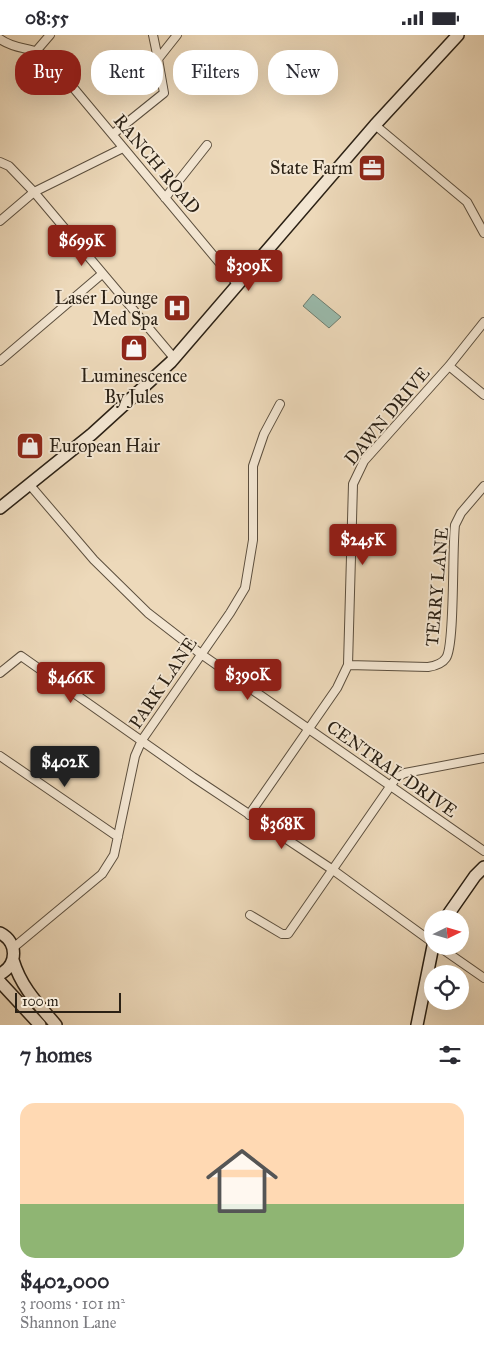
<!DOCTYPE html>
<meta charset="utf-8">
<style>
:root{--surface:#fff;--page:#f2f2f3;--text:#2b2b33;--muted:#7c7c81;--accent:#8f2418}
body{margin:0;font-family:"IM FELL Great Primer",serif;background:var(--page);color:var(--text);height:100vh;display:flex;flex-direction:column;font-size:19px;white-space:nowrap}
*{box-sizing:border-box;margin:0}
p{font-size:16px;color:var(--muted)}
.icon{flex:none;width:28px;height:28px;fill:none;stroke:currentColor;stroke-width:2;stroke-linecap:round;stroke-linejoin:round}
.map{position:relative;height:990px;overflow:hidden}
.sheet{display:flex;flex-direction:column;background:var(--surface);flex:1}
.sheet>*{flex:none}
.banner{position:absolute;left:15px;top:15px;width:455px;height:45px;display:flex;gap:10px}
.needle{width:32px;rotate:85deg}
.controls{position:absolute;left:424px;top:875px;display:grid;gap:10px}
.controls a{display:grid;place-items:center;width:45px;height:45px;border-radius:50%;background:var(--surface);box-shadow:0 5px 20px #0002;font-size:25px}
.scale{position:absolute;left:15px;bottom:12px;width:106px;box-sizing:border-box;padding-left:5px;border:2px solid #2b2115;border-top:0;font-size:14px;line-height:18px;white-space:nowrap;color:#2b2115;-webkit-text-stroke:4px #f3e6d2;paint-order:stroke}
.price{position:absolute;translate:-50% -42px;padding:0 11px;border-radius:5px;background:var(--accent);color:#fff;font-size:16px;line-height:32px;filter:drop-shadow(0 1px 2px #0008)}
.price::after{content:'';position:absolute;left:50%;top:30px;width:15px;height:11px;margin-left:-8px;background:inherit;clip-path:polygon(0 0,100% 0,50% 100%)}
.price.current{background:#222;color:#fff}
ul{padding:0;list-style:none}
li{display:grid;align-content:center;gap:10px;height:265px;padding:0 20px}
li span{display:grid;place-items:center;height:155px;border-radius:15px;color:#555}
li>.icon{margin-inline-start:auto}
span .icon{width:90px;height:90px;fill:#fffc;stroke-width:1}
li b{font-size:21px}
h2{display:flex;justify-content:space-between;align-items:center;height:60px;padding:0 20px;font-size:21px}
.pill{padding:0 18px;border-radius:20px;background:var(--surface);box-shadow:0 5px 20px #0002;font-size:18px;line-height:45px}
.pill.current{background:var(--accent);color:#fff}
.status{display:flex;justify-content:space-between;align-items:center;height:35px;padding:0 25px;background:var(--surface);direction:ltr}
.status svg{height:14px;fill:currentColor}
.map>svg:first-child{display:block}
.water{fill:#9abaab;stroke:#6e7d6f}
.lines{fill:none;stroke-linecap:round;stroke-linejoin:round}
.street-casing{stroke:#5c4f3e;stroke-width:10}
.secondary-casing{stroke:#2b2115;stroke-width:14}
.street{stroke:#f3e6d2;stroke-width:8}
.secondary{stroke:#f3e6d2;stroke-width:11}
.labels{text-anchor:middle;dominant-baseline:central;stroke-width:4;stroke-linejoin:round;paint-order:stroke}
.street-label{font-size:18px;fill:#2b2115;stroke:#f3e6d2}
.poi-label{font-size:18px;fill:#2b2115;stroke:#f3e6d2;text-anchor:end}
</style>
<div class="status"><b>08:55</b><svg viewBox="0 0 49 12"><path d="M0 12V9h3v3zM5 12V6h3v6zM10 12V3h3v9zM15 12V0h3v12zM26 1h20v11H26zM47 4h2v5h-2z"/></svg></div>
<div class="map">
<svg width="484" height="990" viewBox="0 0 484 990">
<rect width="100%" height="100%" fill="#edd9ba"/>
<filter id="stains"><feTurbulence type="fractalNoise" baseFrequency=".004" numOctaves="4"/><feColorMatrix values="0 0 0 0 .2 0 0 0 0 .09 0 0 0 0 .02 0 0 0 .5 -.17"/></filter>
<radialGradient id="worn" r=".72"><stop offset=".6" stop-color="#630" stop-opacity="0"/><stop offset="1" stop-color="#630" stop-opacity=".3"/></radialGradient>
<!-- water -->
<path class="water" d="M138 25 142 30 139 33 149 44 135 56 121 40Z
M313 259 341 282 329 293 303 271Z"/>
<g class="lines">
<!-- street casing -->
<g class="street-casing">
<path id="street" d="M153 0 158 24
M0 4C18 17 35 10 51 26L238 250
M37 15 50 0
M375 90 467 167 484 198
M113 99 164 58 158 24 177 0
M0 127 9 131 34 157 174 323
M165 163 207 110
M0 186 34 157 123 113
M0 326 102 239
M449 331 484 360
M29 449 94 525 148 578 201 619 484 816
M348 630 428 632C435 631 442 629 446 623 455 611 452 514 455 490L461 478 484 451
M0 638 21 621 193 742 333 835 432 907
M0 721 118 802
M249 780 337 653 348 630 353 449 364 426 449 331 484 287
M250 880 282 899H288L396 743 405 738 484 723
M438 911 484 943
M13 913 102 839 114 820 135 721 142 705 230 578 245 553 253 505V431L264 399 280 369"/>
</g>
<!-- secondary casing -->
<g class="secondary-casing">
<path id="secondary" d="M0 473 92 399 171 327 375 90 458 0
M445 884 475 841 484 832
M0 898C18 907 18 930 0 939
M13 925C21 952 38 969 56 990
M0 947 40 990
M417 990 433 911"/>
</g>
<!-- street -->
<use href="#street" class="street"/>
<!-- secondary -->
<use href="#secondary" class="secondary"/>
</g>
<!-- icons -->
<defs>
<g id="office-square" transform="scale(1.4375)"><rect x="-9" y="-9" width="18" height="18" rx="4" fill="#8f2418" stroke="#f3e6d2"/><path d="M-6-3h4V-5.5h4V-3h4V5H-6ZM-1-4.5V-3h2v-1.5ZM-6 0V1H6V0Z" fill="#fff"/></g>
<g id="hospital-square" transform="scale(1.4375)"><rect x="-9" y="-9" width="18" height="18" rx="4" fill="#8f2418" stroke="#f3e6d2"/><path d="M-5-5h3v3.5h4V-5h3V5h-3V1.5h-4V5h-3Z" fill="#fff"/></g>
<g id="shop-square" transform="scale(1.4375)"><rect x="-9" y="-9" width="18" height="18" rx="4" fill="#8f2418" stroke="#f3e6d2"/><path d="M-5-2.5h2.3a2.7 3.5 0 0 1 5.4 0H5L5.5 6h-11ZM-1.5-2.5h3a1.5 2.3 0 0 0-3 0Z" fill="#fff"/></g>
</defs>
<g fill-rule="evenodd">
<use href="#office-square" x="372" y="133"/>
<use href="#hospital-square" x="177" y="273"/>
<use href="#shop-square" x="134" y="313"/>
<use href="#shop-square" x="30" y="411"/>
</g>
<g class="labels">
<!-- street labels -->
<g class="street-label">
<text transform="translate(157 129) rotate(50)">RANCH ROAD</text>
<text transform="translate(387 381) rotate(-50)">DAWN DRIVE</text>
<text transform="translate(437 552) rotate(-85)">TERRY LANE</text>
<text transform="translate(163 648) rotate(-56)">PARK LANE</text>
<text transform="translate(392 734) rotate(35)">CENTRAL DRIVE</text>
</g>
<!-- poi labels -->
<g class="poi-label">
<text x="353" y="133">State Farm</text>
<text x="158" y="263">Laser Lounge<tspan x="158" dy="21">Med Spa</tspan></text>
<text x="134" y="341" text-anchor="middle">Luminescence<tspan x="134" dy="21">By Jules</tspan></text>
<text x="49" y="411" text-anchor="start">European Hair</text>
</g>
</g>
<rect width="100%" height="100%" filter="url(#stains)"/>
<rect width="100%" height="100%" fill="url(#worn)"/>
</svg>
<div class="controls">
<a><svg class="needle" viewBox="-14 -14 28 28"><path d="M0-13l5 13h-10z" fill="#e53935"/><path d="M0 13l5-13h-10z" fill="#7c7c81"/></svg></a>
<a><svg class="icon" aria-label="locate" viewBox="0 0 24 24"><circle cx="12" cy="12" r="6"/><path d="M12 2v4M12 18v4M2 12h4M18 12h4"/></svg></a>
</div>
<div class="scale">100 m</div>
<b class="price" style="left:82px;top:232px">$699K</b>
<b class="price" style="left:249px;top:257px">$309K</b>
<b class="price" style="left:363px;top:531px">$245K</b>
<b class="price" style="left:248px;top:666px">$390K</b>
<b class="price" style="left:71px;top:669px">$466K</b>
<b class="price current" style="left:65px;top:753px">$402K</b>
<b class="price" style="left:282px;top:815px">$368K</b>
<div class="banner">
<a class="pill current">Buy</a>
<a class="pill">Rent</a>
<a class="pill">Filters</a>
<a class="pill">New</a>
</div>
</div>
<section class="sheet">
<h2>7 homes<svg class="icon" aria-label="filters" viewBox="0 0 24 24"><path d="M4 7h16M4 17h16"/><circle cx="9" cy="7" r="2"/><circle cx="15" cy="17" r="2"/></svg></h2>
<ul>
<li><span style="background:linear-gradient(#ffd9b3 65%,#8fb573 0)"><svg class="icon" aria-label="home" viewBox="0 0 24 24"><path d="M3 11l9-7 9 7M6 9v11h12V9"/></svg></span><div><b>$402,000</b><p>3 rooms · 101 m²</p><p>Shannon Lane</p></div></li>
</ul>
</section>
